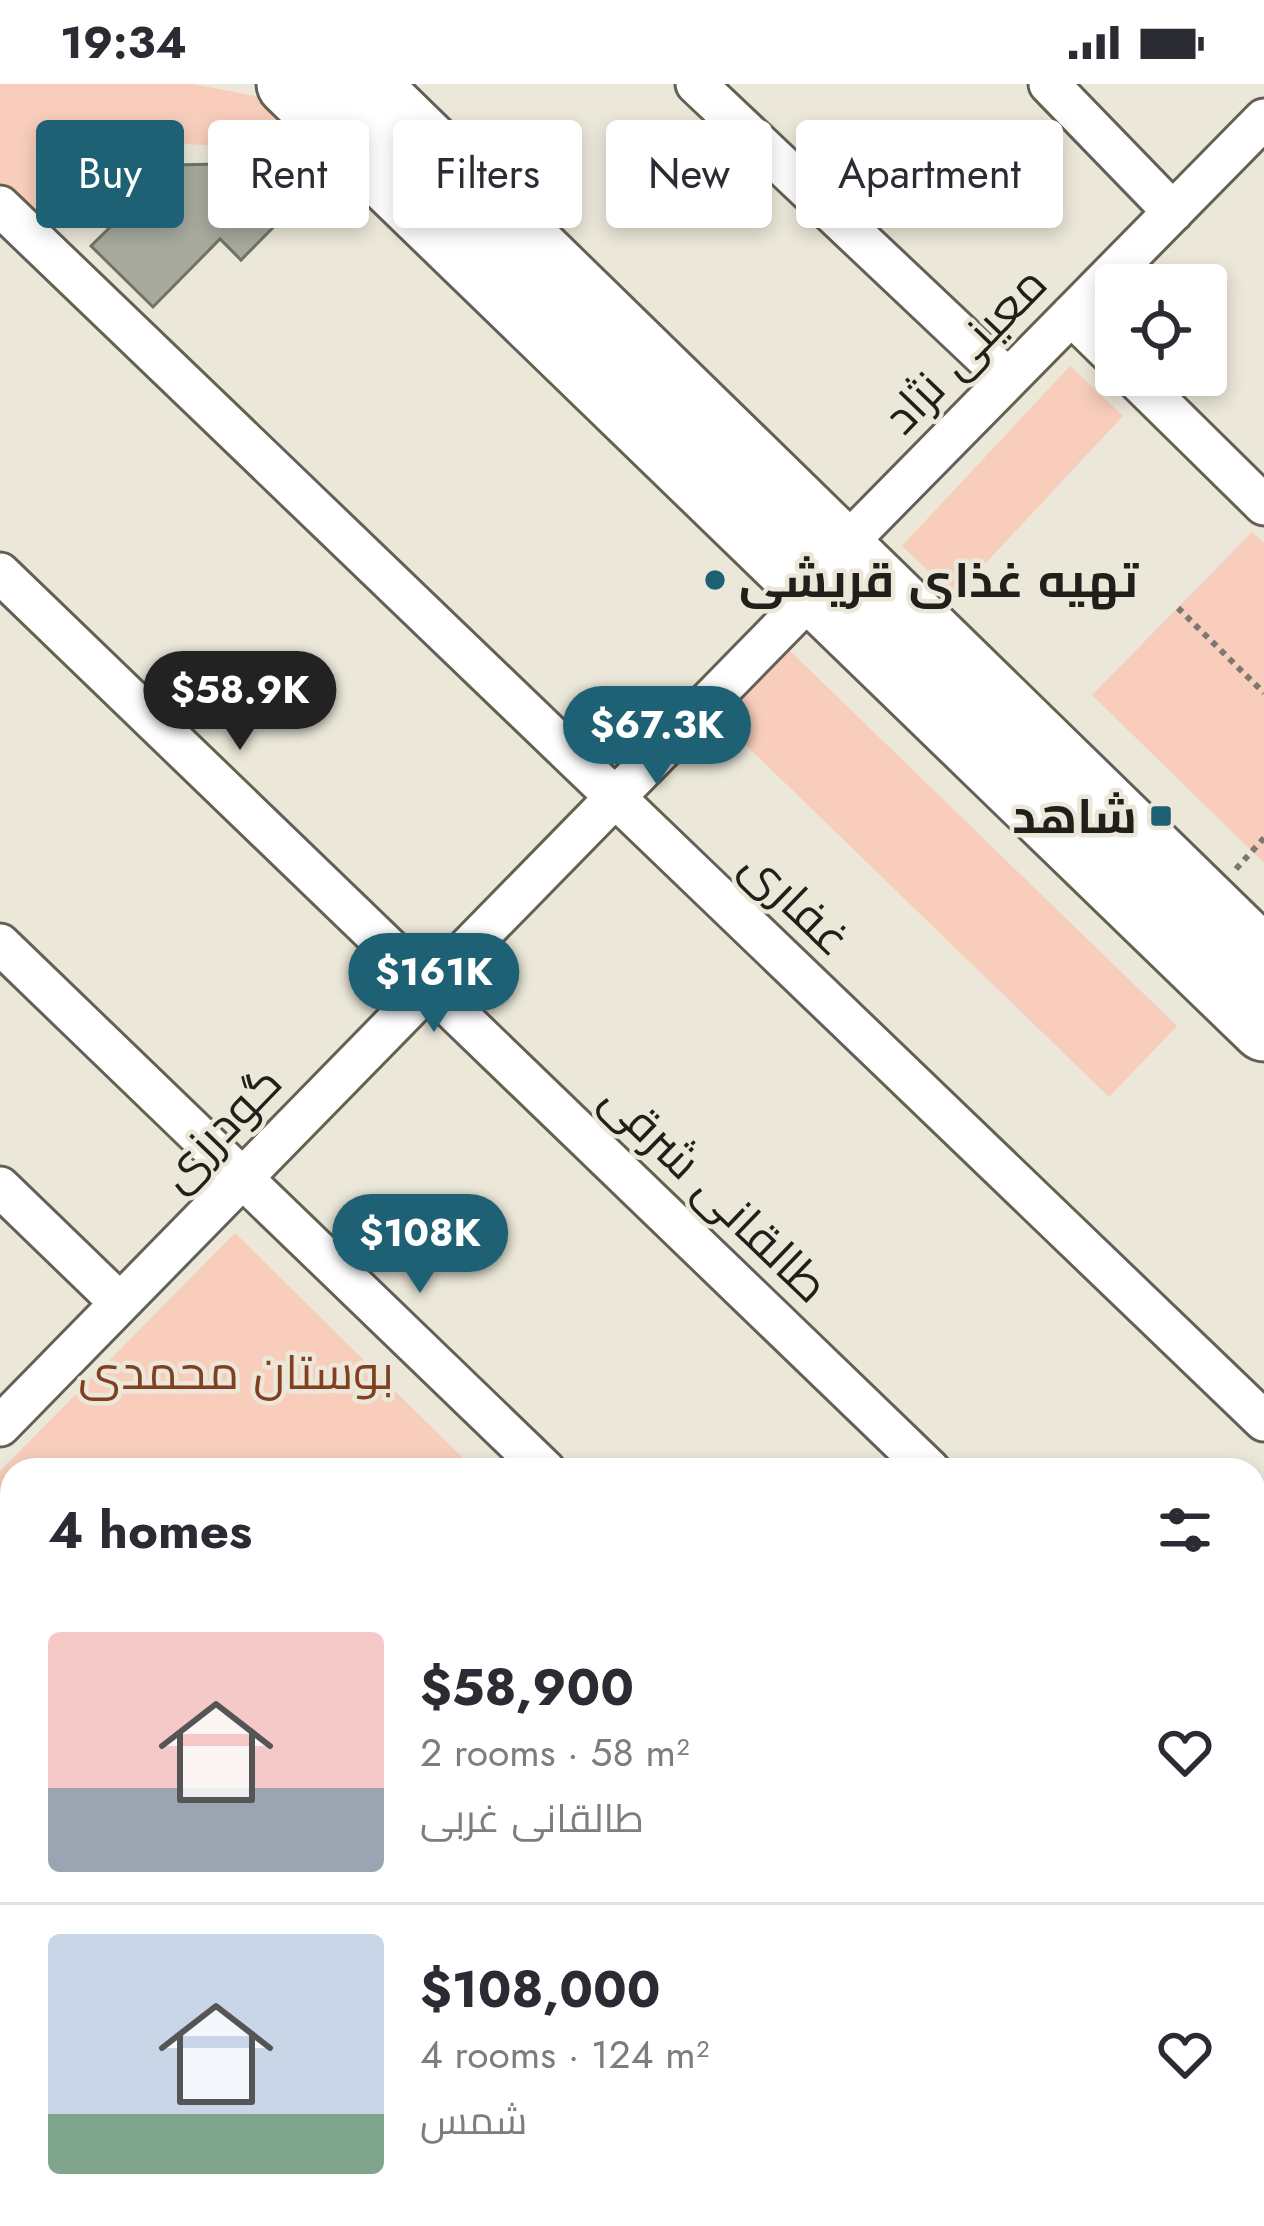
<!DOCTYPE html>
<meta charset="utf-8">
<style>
:root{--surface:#fff;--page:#f7f7f7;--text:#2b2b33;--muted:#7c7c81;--line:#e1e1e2;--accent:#1e6174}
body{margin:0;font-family:Jost,Cairo,sans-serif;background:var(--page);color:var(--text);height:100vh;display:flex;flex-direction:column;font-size:45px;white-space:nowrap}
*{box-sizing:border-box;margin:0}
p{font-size:39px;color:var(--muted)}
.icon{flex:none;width:66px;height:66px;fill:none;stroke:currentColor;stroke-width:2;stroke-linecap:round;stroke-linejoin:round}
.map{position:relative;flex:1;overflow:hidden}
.details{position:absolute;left:0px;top:1374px;width:1266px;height:768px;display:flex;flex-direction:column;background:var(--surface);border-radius:36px 36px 0 0;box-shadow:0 6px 18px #0003}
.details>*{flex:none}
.hud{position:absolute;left:36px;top:36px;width:1194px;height:108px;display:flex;gap:24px}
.controls{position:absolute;left:1095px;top:180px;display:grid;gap:24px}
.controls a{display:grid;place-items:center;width:132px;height:132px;border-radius:12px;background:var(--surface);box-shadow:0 6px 18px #0003;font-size:60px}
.price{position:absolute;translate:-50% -102px;padding:0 27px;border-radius:42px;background:var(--accent);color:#fff;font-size:39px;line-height:78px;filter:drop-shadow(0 3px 6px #0008)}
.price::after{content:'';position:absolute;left:50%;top:72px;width:36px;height:27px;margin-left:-18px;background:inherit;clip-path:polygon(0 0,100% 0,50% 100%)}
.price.on{background:#222;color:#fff}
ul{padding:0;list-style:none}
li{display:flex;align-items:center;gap:36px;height:300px;padding:0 48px}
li+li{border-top:3px solid var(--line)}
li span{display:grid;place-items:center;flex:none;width:336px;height:240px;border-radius:12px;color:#555}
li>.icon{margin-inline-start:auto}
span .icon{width:144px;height:144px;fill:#fffc;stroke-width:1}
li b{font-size:51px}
h2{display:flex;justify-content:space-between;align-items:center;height:144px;padding:0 48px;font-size:51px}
.tag{padding:0 42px;border-radius:12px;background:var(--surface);box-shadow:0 6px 18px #0003;font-size:42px;line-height:108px}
.tag.on{background:var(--accent);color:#fff}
.status{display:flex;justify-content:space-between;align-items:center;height:84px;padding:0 60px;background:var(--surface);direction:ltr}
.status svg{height:33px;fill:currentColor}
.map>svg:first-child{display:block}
.green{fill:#f8cdbb}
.building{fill:#a7aa9d;stroke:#707467;stroke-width:3}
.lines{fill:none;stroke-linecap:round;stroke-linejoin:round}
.minor-casing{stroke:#646054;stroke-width:45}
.primary-casing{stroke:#646054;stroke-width:69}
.path{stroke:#7c7970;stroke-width:6;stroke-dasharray:6 6;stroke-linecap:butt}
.minor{stroke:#fff;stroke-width:39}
.primary{stroke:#fff;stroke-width:63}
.poi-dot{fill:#1e6174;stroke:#ebe7d9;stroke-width:4.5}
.labels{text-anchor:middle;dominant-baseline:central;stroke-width:9;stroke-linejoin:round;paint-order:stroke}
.street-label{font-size:48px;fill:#211f1a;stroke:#ebe7d9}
.poi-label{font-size:48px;font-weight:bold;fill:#211f1a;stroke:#ebe7d9;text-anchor:start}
.park-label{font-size:48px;fill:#823f21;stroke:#ebe7d9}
</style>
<div class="status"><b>19:34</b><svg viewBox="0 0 49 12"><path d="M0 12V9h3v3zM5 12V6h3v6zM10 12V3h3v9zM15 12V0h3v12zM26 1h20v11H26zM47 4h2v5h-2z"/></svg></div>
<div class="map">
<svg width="1264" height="2142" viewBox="0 0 1264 2142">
<rect width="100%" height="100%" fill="#ebe7d9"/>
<!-- green -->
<path class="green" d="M0 0H193L275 16 320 46 312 97 264 65 130 56 46 149 0 106Z
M1070 282 1123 332 955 512 902 462Z
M1252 448 1264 459V779L1092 611Z
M787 564 1177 942 1109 1013 719 635Z
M235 1149 475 1386H12V1483H0V1387Z"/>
<!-- building -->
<path class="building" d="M273 79 305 111 241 176 220 155 153 223 91 162 173 81Z"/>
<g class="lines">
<!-- minor casing -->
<g class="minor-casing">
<path id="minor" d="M696 0 1008 295
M1049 0 1173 128
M0 122 1264 1337
M1071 231 1116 275
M1132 291 1264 421
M841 465 1264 35
M0 489 930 1386
M0 860 545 1386
M0 1103 120 1219
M0 1342 815 509
M0 1572H12
M1254 1580 1264 1581
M1254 2002H1264
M0 2029H12
M505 2130V2142
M1106 2130V2142"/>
</g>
<!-- primary casing -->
<g class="primary-casing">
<path id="primary" d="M289 0 1264 945
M366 0 1264 876"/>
</g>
<!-- path -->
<path class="path" d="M1178 524 1264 609
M1236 785 1264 754"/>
<!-- minor -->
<use href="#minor" class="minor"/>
<!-- primary -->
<use href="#primary" class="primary"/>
</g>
<!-- markers -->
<g class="poi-dot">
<circle cx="715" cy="496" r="12"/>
<rect x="1149" y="720" width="24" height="24" rx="6"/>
</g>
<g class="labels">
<!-- street labels -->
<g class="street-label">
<text transform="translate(965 266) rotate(-46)">معینی نژاد</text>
<text transform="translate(796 818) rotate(44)">غفاری</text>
<text transform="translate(220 1044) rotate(-46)">گودرزی</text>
<text transform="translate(715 1108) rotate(44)">طالقانی شرقی</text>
</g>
<!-- poi labels -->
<g class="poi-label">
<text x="739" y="496">تهیه غذای قریشی</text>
<text x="1137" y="732" text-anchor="end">شاهد</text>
</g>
<!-- park labels -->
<g class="park-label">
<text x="236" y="1288">بوستان محمدی</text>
</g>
</g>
</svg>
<div class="controls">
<a><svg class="icon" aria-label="locate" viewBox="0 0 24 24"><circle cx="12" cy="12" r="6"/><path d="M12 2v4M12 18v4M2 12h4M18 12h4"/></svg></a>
</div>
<b class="price on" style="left:240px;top:669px">$58.9K</b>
<b class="price" style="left:657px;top:704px">$67.3K</b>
<b class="price" style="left:434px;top:951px">$161K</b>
<b class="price" style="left:420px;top:1212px">$108K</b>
<div class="hud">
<a class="tag on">Buy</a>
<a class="tag">Rent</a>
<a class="tag">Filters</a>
<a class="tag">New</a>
<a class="tag">Apartment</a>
</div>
<section class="details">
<h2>4 homes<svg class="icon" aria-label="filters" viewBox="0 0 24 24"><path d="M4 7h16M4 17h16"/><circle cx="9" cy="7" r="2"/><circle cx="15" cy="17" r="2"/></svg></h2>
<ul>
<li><span style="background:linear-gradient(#f6c9c9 65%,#9aa5b1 0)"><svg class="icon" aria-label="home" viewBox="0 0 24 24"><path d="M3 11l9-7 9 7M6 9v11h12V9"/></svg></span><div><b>$58,900</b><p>2 rooms · 58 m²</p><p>طالقانی غربی</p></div><svg class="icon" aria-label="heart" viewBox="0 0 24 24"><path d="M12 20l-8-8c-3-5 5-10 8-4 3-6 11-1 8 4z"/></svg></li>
<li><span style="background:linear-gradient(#c9d6e8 75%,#7fa58c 0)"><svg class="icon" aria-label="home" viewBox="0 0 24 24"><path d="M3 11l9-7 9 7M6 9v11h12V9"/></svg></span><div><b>$108,000</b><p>4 rooms · 124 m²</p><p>شمس</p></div><svg class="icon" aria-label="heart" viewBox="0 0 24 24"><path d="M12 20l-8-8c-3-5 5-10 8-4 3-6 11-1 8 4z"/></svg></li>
</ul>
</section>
</div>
